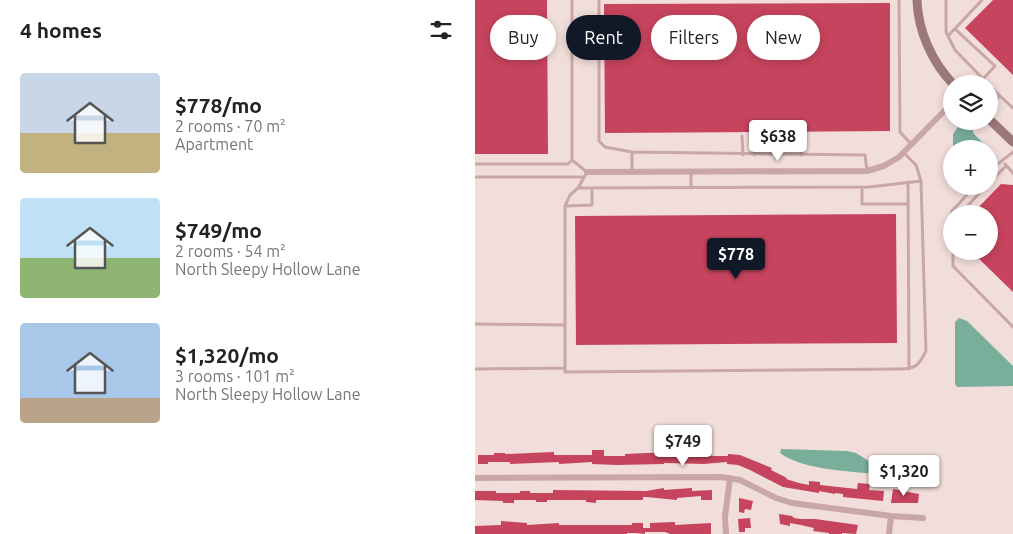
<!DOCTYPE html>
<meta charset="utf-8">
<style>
:root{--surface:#fff;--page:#f2f2f2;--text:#222;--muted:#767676;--accent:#111827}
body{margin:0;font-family:Ubuntu,sans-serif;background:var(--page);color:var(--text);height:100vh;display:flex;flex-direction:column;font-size:19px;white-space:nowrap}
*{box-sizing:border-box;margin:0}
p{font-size:16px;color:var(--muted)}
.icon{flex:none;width:28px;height:28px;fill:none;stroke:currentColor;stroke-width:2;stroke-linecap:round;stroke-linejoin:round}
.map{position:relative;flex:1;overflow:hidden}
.panel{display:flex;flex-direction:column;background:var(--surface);width:475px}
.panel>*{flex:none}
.guide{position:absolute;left:15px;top:15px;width:448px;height:45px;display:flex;gap:10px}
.tools{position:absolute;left:468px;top:75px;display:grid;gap:10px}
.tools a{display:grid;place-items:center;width:55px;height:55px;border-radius:50%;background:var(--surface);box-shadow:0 2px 8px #0003;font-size:25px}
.price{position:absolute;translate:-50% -42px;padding:0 11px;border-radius:5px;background:#fff;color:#222;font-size:16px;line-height:32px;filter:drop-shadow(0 1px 2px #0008)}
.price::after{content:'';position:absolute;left:50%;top:30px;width:15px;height:11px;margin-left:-8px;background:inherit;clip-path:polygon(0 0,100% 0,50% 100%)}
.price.current{background:var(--accent);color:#fff}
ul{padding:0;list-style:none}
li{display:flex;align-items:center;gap:15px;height:125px;padding:0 20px}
li span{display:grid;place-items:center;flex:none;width:140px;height:100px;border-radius:5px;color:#555}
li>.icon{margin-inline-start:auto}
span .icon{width:60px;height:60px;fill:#fffc;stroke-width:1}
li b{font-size:21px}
h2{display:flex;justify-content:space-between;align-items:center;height:60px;padding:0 20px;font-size:21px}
.pill{padding:0 18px;border-radius:22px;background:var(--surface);box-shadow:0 2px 8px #0003;font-size:18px;line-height:45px}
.pill.current{background:var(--accent);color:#fff}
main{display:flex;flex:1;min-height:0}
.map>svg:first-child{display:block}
.water{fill:#79ae9a}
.building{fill:#c6445d}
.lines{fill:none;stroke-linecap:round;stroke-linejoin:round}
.lane{stroke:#c9a7a6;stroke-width:3}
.street{stroke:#c9a7a6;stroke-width:6}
.secondary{stroke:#9d787a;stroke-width:9}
</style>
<main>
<section class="panel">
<h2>4 homes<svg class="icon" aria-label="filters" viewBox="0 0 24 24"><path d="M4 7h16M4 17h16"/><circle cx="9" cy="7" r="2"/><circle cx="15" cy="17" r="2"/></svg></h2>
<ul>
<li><span style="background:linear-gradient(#c9d6e8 60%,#c2b280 0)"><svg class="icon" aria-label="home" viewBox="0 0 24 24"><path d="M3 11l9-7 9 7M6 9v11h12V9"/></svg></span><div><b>$778/mo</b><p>2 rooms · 70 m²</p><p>Apartment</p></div></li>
<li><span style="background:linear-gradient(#bfe0f5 60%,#8fb573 0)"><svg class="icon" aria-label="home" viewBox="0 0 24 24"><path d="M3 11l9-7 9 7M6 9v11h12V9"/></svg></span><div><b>$749/mo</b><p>2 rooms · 54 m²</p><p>North Sleepy Hollow Lane</p></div></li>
<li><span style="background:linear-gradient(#a9c7e8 75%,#b9a48a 0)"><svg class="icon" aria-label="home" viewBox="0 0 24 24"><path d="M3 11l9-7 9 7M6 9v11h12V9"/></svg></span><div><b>$1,320/mo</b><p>3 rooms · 101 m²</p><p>North Sleepy Hollow Lane</p></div></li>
</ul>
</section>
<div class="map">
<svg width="538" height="534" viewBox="0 0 538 534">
<rect width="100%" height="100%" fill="#f1ddda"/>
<!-- water -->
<path class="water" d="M484 125 496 126 499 134 515 150 514 155V149H478V134Z
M484 318 492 321 538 366V386L482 387 480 384V322Z
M306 449 372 451 381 453 410 471 409 475C379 471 329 471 305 453Z"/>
<!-- building -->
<path class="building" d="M0 0H72L73 154H0Z
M518 0H538V75L490 28Z
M415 3V131L130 133 129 4Z
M526 184 538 185V292L496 251H514V214H497Z
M421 214 422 343 101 345 100 216Z
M117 450H129V456H150V454L194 452V454L226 452V455L241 456H253V454L265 455 297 468 296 470 312 478 311 479 324 483 334 485V481L345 482V485L382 489 383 483 395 484 394 490 409 491 408 501 368 497V494L360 493V494L344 491V493L308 487 275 470 263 465 252 464V462L229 464 189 463V464L142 465 117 464V462L84 464V462L35 464V462H13V464H3V455H19V453H30V454L79 452V455H117Z
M189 488V490L217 488V491L237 490V500H226V496L202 498V500L171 497H168V500H121V503L111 502V500H72V502H61V500H39V503H28V501L0 500V491H21V493H45V491H55V493H78V490L171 491Z
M418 489 444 494 443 503H416Z
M264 498 278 501 276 510 270 509 269 513 264 512Z
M304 514 317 516 319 518 326 519H340L383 525 381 534 367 533V534H354V533L338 531 339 528 326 525 315 523V526L305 524Z
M275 518 276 528H270V532H264L263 519Z
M26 521 52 523V525L84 523V525H157V523H168V528H175V523L200 522V525L236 523V534H195L190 532H170V534L160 533H152V534H0V526L26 525Z"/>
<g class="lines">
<!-- lane -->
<path class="lane" d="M97 0V160
M124 0V141L130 147 157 152V172
M424 0 425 132 436 144
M471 0V32L480 50 513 84
M480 29 520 66 508 79
M473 36 507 0
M514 85 525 96
M514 106 525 96 538 108
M267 136 268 155
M279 136V155
M294 136 295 155
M157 152 390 155 392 171
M326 155V135
M0 164H93L97 160 112 172 103 188 95 195 90 206V372L425 369C441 369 444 365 451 351L446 181 441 165 429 153
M530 164 538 173
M216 172V188
M514 172C521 164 530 159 538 152
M0 177H109
M433 182 434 369
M514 183 531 166
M387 187V204H433
M103 188 394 187 446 181
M90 206 117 205V188
M477 214V211L500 186
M485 214 511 186
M478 251V266L538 327
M0 324 90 325
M0 369 90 368"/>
<!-- street -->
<path class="street" d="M112 172 392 171 409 166 424 157 476 104
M0 478 246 477 265 480 301 498 317 503 416 516 448 518
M251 534 250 517 255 478
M414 534 416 516"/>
<!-- secondary -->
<path class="secondary" d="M442 0C443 31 457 62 478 84
M514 119 538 142"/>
</g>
</svg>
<div class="tools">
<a><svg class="icon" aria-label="layers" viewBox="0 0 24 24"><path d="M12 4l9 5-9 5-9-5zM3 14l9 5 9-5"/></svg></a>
<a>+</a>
<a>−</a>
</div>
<b class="price" style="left:303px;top:162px">$638</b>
<b class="price current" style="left:261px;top:280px">$778</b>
<b class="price" style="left:208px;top:467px">$749</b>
<b class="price" style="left:429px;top:497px">$1,320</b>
<div class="guide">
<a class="pill">Buy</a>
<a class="pill current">Rent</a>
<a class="pill">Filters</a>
<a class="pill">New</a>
</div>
</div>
</main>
